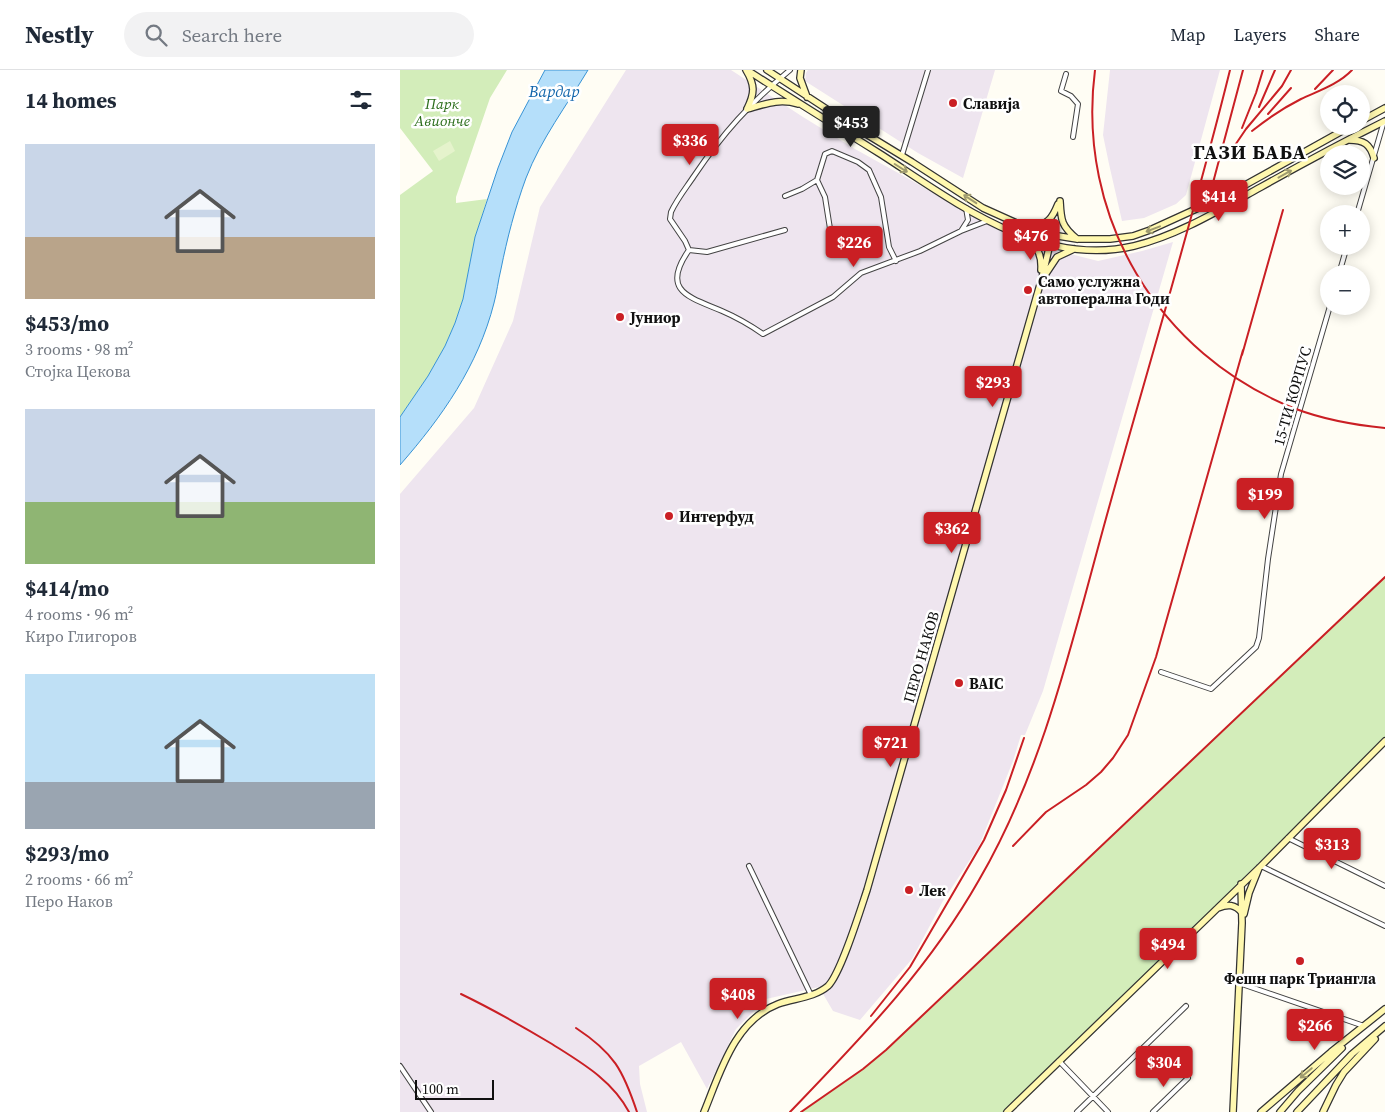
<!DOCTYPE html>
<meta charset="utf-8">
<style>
:root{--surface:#fff;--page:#f2f2f3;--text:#1f2937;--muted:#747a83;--line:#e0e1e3;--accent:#ca1f24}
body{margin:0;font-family:"Source Serif 4",serif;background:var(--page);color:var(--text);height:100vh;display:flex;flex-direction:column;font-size:19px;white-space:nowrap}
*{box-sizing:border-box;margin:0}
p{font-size:16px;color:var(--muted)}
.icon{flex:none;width:28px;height:28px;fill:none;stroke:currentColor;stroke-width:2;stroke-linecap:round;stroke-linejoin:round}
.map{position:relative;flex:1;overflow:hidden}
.side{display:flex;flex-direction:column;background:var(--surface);width:400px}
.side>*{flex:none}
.buttons{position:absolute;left:920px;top:15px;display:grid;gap:10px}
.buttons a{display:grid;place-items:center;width:50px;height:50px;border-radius:50%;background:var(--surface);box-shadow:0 2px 12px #0003;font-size:25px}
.scale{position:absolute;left:15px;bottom:12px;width:79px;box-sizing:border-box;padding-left:5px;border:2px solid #101010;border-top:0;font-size:14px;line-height:18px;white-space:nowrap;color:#101010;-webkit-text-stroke:4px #fff;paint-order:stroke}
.price{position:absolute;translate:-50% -42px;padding:0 11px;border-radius:5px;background:var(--accent);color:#fff;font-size:16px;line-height:32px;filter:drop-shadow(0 1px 2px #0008)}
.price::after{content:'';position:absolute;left:50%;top:30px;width:15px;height:11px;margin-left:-8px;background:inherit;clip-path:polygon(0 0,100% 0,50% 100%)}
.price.active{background:#222;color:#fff}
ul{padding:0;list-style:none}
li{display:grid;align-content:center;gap:10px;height:265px;padding:0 25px}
li span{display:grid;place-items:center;height:155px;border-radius:0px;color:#555}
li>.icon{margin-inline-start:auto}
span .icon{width:90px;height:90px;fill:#fffc;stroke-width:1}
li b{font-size:21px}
h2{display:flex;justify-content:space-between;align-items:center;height:60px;padding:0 25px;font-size:21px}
header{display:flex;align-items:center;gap:30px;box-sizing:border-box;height:70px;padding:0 25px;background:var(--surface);border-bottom:1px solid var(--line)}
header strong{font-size:24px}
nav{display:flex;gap:28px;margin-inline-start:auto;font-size:18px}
.search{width:350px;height:45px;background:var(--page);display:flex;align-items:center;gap:12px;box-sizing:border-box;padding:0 18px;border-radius:28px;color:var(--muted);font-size:19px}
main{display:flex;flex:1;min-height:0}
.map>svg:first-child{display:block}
.industrial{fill:#eee5ef}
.green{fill:#d3edba}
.pitch{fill:#e5f3cc}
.water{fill:#b5dffa;stroke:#3893d5}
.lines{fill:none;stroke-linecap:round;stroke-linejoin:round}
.street-casing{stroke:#434343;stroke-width:6}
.secondary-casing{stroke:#323232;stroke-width:8}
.street{stroke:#fff;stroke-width:4}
.secondary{stroke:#fff8af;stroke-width:5.5}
.rail{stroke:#ca1f24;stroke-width:2}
.oneway{stroke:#9f9b6f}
.poi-dot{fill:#ca1f24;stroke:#fff;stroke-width:2}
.labels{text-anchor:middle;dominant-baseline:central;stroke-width:5;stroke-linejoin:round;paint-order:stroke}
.park-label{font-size:15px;font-style:italic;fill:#2b6d1b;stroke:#fff}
.poi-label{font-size:15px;font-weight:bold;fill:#101010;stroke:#fff;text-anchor:start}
.street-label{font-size:15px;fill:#101010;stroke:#fff}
.water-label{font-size:16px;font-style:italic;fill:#1165ab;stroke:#fff}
.district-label{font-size:20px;font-weight:bold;letter-spacing:1px;fill:#101010;stroke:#fff}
</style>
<header>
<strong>Nestly</strong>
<div class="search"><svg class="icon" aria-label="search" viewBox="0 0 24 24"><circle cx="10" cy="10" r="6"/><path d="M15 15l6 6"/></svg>Search here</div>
<nav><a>Map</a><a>Layers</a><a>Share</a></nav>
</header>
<main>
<section class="side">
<h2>14 homes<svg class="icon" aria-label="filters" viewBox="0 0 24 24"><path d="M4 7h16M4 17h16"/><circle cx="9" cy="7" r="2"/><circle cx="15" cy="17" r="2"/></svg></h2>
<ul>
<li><span style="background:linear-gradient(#c9d6e8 60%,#b9a48a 0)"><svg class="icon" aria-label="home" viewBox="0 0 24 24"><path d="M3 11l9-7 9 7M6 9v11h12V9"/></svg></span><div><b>$453/mo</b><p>3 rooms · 98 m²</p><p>Стојка Цекова</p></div></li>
<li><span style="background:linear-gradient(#c9d6e8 60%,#8fb573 0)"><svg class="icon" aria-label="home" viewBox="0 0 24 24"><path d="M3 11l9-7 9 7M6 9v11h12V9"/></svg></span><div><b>$414/mo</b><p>4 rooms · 96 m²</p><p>Киро Глигоров</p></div></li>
<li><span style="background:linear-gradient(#bfe0f5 70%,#9aa5b1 0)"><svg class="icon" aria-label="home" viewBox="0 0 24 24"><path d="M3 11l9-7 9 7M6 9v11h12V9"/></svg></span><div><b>$293/mo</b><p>2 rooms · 66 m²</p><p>Перо Наков</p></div></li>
</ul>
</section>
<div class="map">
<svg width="985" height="1042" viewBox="0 0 985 1042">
<rect width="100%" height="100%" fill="#fffdf4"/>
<!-- industrial -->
<path class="industrial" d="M226 0H331L403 47 455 79 509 109 564 141 627 173 698 191 742 181 773 172 643 621 625 665H621L613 691 579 776 543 831 512 889 460 950 433 941 419 917 366 929 336 959 307 1019 281 972 239 996 240 1014 247 1042H0V424L74 338 113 251 140 137Z
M408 0H595L563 108 518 83 405 11 406 3Z
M710 0H820L786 125 776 134 744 148 722 151 709 94 703 65Z"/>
<!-- green -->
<path class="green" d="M0 0H107L90 28 56 127V133L87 129 75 168 63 229 55 253 45 276 28 306 0 347V125L33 101 0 58Z
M985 507V668L607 1042H401L463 999 486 980Z"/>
<!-- pitch -->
<path class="pitch" d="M50 71 55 81 39 91 33 81Z"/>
<!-- water -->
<path class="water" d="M145 0H188C167 35 141 69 126 108 115 138 107 169 101 199 98 211 97 222 94 233 78 296 42 347 0 395V347L28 306 45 276 55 253 63 229 75 167 98 98 112 62Z"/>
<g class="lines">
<!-- street casing -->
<g class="street-casing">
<path id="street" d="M390 0C350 33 323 63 294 106 286 118 277 129 271 142L270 149 285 171 289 180C260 221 289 227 322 241 336 247 350 255 363 264L433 227 461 203 520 181 561 161 587 151
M666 4 661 21 671 26 678 34 673 67
M502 85 528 0
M385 126 402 119 417 110
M957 144 984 51
M561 161 568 150 566 138
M431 165 425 127 417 110 425 84 432 81 458 92 469 100 481 127 489 177 496 191
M289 180 307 182 385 160
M939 204 947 176
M761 602 811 619 856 577 859 568 868 489 881 404 930 236
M888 768 985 816
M349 796 411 925
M861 796 985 856
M839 913 964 956
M659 991 708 1042
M0 996 31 1042
M677 1042 786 936
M753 1042 788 1008"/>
</g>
<!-- secondary casing -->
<g class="secondary-casing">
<path id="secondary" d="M346 0C355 15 355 23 347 39
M347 0C392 29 437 57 482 85 556 133 640 198 734 176 779 165 821 139 861 117 902 94 943 72 985 51
M367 0 448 53 512 92 583 138 623 156 652 165 677 169H710L733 166 750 160 829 124 951 56
M401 0 400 8 407 27
M347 39C365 34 380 28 398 34
M961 51 985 38
M949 70C964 70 970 74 974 88
M660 131C661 150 661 156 677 169
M631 158C648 154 652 149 658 134
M628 169C638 178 642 186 641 200
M645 205 657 187 674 179
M818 838C828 834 835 834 842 843
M844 844 849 823 859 798
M304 1042C320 1003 334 951 378 934 394 928 414 928 428 916 441 903 460 841 467 820L643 204 652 165
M607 1042 861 796 985 671
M833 1042 842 853 841 814
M861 1042 931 982 985 939
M880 1042 898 1021 942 978
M897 1042 952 984 985 956
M923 1042 936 1015 944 1002 975 969"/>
</g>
<!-- street -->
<use href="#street" class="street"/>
<!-- secondary -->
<use href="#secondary" class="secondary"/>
<!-- rail -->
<path class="rail" d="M695 0C676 146 758 285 896 339 925 350 955 355 985 358
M915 19 933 0
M859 37 875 0
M868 44 891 18
M842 58 856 23 863 0
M852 61C867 49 883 38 901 29 918 21 939 14 952 0
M827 87 846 59 882 16 891 0
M810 124 843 0
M842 285 883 140
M613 776 646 742 686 715 701 702 713 688 728 665 756 587 843 280
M61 924C92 939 122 956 152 974 182 993 212 1010 229 1042
M471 946 510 897 584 770 606 720 624 668
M176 958C214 983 223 1000 237 1042
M390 1042C461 968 528 900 579 810 646 695 674 562 710 434 750 290 794 146 830 0
M401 1042 463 999 486 980 985 507"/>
</g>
<!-- one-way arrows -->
<defs><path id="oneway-shaft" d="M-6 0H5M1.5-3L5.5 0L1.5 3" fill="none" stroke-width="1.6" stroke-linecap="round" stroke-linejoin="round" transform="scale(1.25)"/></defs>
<g class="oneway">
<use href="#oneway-shaft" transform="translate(501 98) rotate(32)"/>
<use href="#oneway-shaft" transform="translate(885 104) rotate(-29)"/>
<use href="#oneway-shaft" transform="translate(570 129) rotate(-147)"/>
<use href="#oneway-shaft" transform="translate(753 159) rotate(159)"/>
<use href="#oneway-shaft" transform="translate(906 1003) rotate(140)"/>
</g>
<!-- markers -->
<g class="poi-dot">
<circle cx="553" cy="33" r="5"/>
<circle cx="628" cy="220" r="5"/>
<circle cx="220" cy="247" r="5"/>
<circle cx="269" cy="446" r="5"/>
<circle cx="559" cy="613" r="5"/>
<circle cx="509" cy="820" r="5"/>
<circle cx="900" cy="891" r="5"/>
</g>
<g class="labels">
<!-- park labels -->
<g class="park-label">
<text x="42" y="33">Парк<tspan x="42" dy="17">Авионче</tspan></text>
</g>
<!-- poi labels -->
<g class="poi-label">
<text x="563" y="33">Славија</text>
<text x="638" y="211">Само услужна<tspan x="638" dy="17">автоперална Годи</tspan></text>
<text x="230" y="247">Јуниор</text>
<text x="279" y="446">Интерфуд</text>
<text x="569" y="613">BAIC</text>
<text x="519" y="820">Лек</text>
<text x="900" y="908" text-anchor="middle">Фешн парк Триангла</text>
</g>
<!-- street labels -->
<g class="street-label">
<text transform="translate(892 326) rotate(-74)">15-ТИ КОРПУС</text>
<text transform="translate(521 587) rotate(-74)">ПЕРО НАКОВ</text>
</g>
<!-- water labels -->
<g class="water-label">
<text x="154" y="21">Вардар</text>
</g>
<!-- district labels -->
<g class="district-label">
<text x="850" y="82">ГАЗИ БАБА</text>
</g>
</g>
</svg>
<div class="buttons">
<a><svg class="icon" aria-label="locate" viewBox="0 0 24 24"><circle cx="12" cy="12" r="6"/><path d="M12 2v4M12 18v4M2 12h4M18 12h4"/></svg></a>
<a><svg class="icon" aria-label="layers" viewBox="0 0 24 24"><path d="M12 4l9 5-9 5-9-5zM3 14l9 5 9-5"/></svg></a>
<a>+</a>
<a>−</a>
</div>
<div class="scale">100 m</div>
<b class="price active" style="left:451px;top:78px">$453</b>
<b class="price" style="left:290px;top:96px">$336</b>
<b class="price" style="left:819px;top:152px">$414</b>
<b class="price" style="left:631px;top:191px">$476</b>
<b class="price" style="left:454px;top:198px">$226</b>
<b class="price" style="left:593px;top:338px">$293</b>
<b class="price" style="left:865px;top:450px">$199</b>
<b class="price" style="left:552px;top:484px">$362</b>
<b class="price" style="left:491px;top:698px">$721</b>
<b class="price" style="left:932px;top:800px">$313</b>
<b class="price" style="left:768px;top:900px">$494</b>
<b class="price" style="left:338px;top:950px">$408</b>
<b class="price" style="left:915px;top:981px">$266</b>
<b class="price" style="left:764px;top:1018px">$304</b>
</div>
</main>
